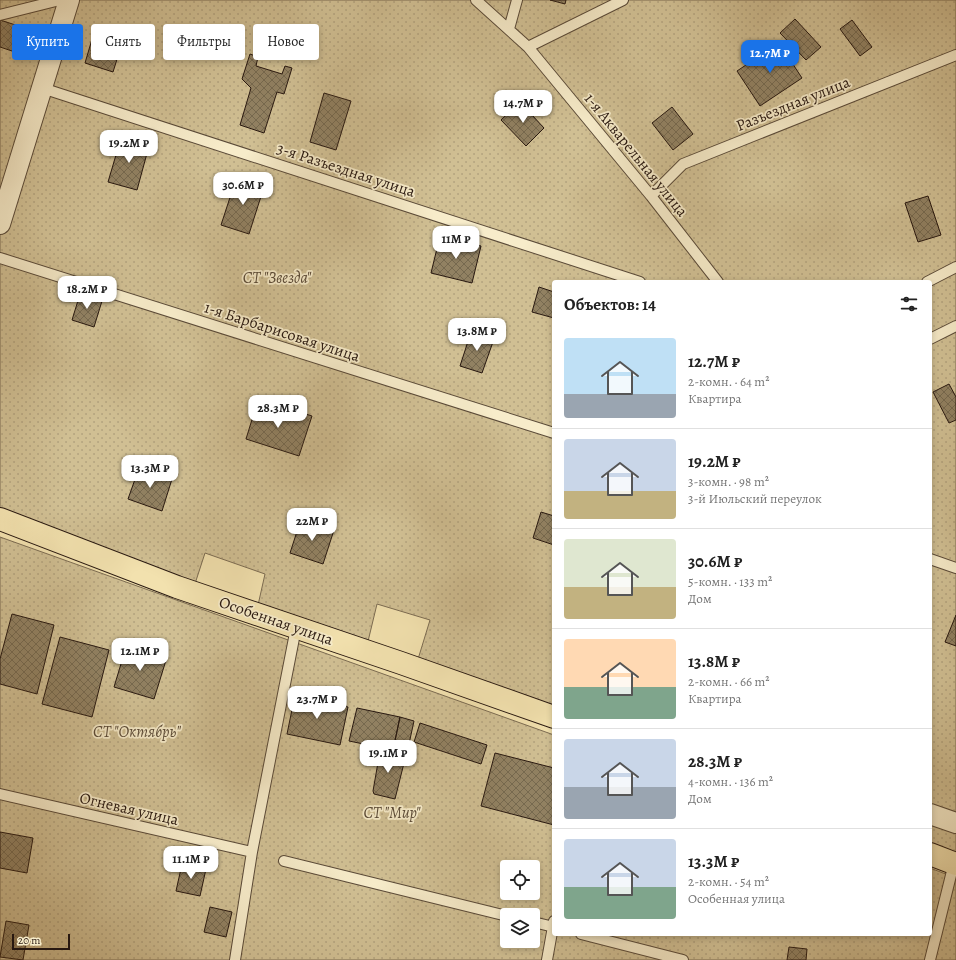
<!DOCTYPE html>
<html lang="ru">
<meta charset="utf-8">
<style>
:root{--surface:#fff;--page:#f2f2f2;--text:#222;--muted:#767676;--line:#e0e0e0;--accent:#1a73e8}
body{margin:0;font-family:Alegreya,serif;background:var(--page);color:var(--text);height:100vh;display:flex;flex-direction:column;font-size:15px;white-space:nowrap}
*{box-sizing:border-box;margin:0}
p{font-size:13px;color:var(--muted)}
.icon{flex:none;width:22px;height:22px;fill:none;stroke:currentColor;stroke-width:2;stroke-linecap:round;stroke-linejoin:round}
.map{position:relative;flex:1;overflow:hidden}
.panel{position:absolute;left:552px;top:280px;width:380px;height:656px;display:flex;flex-direction:column;background:var(--surface);border-radius:4px;box-shadow:0 2px 6px #0003}
.panel>*{flex:none}
.guide{position:absolute;left:12px;top:24px;width:380px;height:36px;display:flex;gap:8px}
.controls{position:absolute;left:500px;top:860px;display:grid;gap:8px}
.controls a{display:grid;place-items:center;width:40px;height:40px;border-radius:4px;background:var(--surface);box-shadow:0 2px 6px #0003;font-size:20px}
.scale{position:absolute;left:12px;bottom:10px;width:58px;box-sizing:border-box;padding-left:4px;border:2px solid #281810;border-top:0;font-size:11px;line-height:14px;white-space:nowrap;color:#281810;-webkit-text-stroke:3px #f7ecca;paint-order:stroke}
.price{position:absolute;translate:-50% -34px;padding:0 9px;border-radius:8px;background:#fff;color:#222;font-size:13px;line-height:26px;filter:drop-shadow(0 1px 2px #0008)}
.price::after{content:'';position:absolute;left:50%;top:24px;width:12px;height:9px;margin-left:-6px;background:inherit;clip-path:polygon(0 0,100% 0,50% 100%)}
.price.active{background:var(--accent);color:#fff}
ul{padding:0;list-style:none}
li{display:flex;align-items:center;gap:12px;height:100px;padding:0 12px}
li+li{border-top:1px solid var(--line)}
li span{display:grid;place-items:center;flex:none;width:112px;height:80px;border-radius:4px;color:#555}
li>.icon{margin-inline-start:auto}
span .icon{width:48px;height:48px;fill:#fffc;stroke-width:1}
li b{font-size:17px}
h2{display:flex;justify-content:space-between;align-items:center;height:48px;padding:0 12px;font-size:17px}
.pill{padding:0 14px;border-radius:4px;background:var(--surface);box-shadow:0 2px 6px #0003;font-size:14px;line-height:36px}
.pill.active{background:var(--accent);color:#fff}
.map>svg:first-child{display:block}
.garden{fill:url(#garden-dots);stroke:#7c6c52;fill-rule:evenodd}
.building{fill:url(#building-cross-hatch);stroke:#281810}
.lines{fill:none;stroke-linecap:round;stroke-linejoin:round}
.lane-casing{stroke:#5a4a38;stroke-width:12}
.street-casing{stroke:#5a4a38;stroke-width:22}
.primary-casing{stroke:#281810;stroke-width:24}
.lane{stroke:#f7ecca;stroke-width:10}
.street{stroke:#f7ecca;stroke-width:20}
.primary{stroke:#f2e1ae;stroke-width:22}
.labels{text-anchor:middle;dominant-baseline:central;stroke-width:3.5;stroke-linejoin:round;paint-order:stroke}
.street-label{font-size:16px;fill:#281810;stroke:#f7ecca}
.park-label{font-size:16px;font-style:italic;fill:#5a4a37;stroke:#f7ecca}
</style>
<div class="map">
<svg width="956" height="960" viewBox="0 0 956 960">
<defs>
<pattern id="garden-dots" width="8" height="8" patternUnits="userSpaceOnUse"><rect width="8" height="8" fill="#d0bf93"/><path d="M2 2h.1M6 6h.1" fill="none" stroke="#b3a37e" stroke-width="1.8" stroke-linecap="round"/></pattern>
<pattern id="building-cross-hatch" width="8" height="8" patternUnits="userSpaceOnUse"><rect width="8" height="8" fill="#918162"/><path d="M0 0l8 8M0 8l8-8" fill="none" stroke="#76694f"/></pattern>
</defs>
<rect width="100%" height="100%" fill="#f2e1ae"/>
<filter id="stains"><feTurbulence type="fractalNoise" baseFrequency=".005" numOctaves="4"/><feColorMatrix values="0 0 0 0 .2 0 0 0 0 .09 0 0 0 0 .02 0 0 0 .5 -.17"/></filter>
<radialGradient id="worn" r=".72"><stop offset=".6" stop-color="#630" stop-opacity="0"/><stop offset="1" stop-color="#630" stop-opacity=".3"/></radialGradient>
<!-- garden -->
<path class="garden" d="M0 0H956V856L930 847V282H554V717L415 669 430 620 377 604 364 658 256 614 265 574 205 553 192 593 0 519Z
M0 537 554 735V934H930V868L956 878V960H0ZM507 867H533V893H507ZM507 915H533V941H507Z"/>
<!-- building -->
<path class="building" d="M550 0H566L565 4Z
M795 19 821 47 806 60 780 33Z
M0 20 25 28 18 53 0 47Z
M852 20 872 47 860 56 840 29Z
M95 29 124 37 113 72 85 63Z
M779 43 802 78 760 106 737 71Z
M250 54 258 57 256 66 282 74 285 66 292 68 284 94 277 92 264 133 240 125 251 88 242 79Z
M324 93 351 101 336 150 310 142Z
M520 102 544 128 526 146 501 120Z
M672 107 693 134 673 150 652 123Z
M121 138 149 146 137 190 108 182Z
M236 179 264 187 249 234 221 225Z
M928 196 941 235 918 242 905 203Z
M440 236 481 246 472 283 431 273Z
M539 287 554 292V318L532 312Z
M80 294 102 301 94 327 72 320Z
M471 332 494 339 482 373 460 366Z
M949 384 956 397V420L949 423 933 392Z
M258 400 276 405 273 414 293 420 296 411 312 416 299 456 246 439Z
M139 468 172 479 162 511 128 499Z
M541 512 554 516V545L533 538Z
M301 519 334 530 323 564 290 553Z
M12 614 54 625 37 694 0 684V659Z
M956 615V646L945 642Z
M60 637 109 650 92 717 42 704Z
M127 644 167 657 154 699 114 687Z
M295 695 348 707 340 745 287 734Z
M357 708 400 717 393 750 349 741Z
M400 717 414 721 407 753 393 750Z
M420 723 487 745 481 764 414 742Z
M380 751 402 754 404 763 395 799 374 794 373 791Z
M495 753 554 768V825L481 806Z
M0 832 33 838 27 873 0 868Z
M182 864 206 869 200 896 176 891Z
M210 907 232 912 226 937 204 932Z
M6 921 29 925 23 960 0 957Z
M789 947 807 949 806 960H787Z"/>
<g class="lines">
<!-- lane casing -->
<g class="lane-casing">
<path id="lane" d="M476 0 528 47 651 196 718 282
M0 15 60 0
M509 29 517 0
M528 47 623 0
M42 88 640 282
M651 196 683 164 956 55
M0 258 554 433
M927 282 956 267
M930 339 956 326
M930 559 956 568
M0 794 252 852
M284 861 507 916
M533 922 554 927
M581 934 683 960
M235 960 252 852 296 628
M547 960 554 921
M930 960 954 863"/>
</g>
<!-- street casing -->
<g class="street-casing">
<path id="street" d="M0 224 69 0
M930 814 956 823"/>
</g>
<!-- primary casing -->
<g class="primary-casing">
<path id="primary" d="M0 519 177 587 401 663 554 717
M930 854 956 864"/>
</g>
<!-- lane -->
<use href="#lane" class="lane"/>
<!-- street -->
<use href="#street" class="street"/>
<!-- primary -->
<use href="#primary" class="primary"/>
</g>
<g class="labels">
<!-- street labels -->
<g class="street-label">
<text transform="translate(793 104) rotate(-22)">Разъездная улица</text>
<text transform="translate(636 155) rotate(51)">1-я Акварельная улица</text>
<text transform="translate(346 170) rotate(18)">3-я Разъездная улица</text>
<text transform="translate(282 332) rotate(18)">1-я Барбарисовая улица</text>
<text transform="translate(276 621) rotate(19)">Особенная улица</text>
<text transform="translate(129 809) rotate(13)">Огневая улица</text>
</g>
<!-- park labels -->
<g class="park-label">
<text x="277" y="278">СТ "Звезда"</text>
<text x="137" y="732">СТ "Октябрь"</text>
<text x="392" y="813">СТ "Мир"</text>
</g>
</g>
<rect width="100%" height="100%" filter="url(#stains)"/>
<rect width="100%" height="100%" fill="url(#worn)"/>
</svg>
<div class="controls">
<a><svg class="icon" aria-label="locate" viewBox="0 0 24 24"><circle cx="12" cy="12" r="6"/><path d="M12 2v4M12 18v4M2 12h4M18 12h4"/></svg></a>
<a><svg class="icon" aria-label="layers" viewBox="0 0 24 24"><path d="M12 4l9 5-9 5-9-5zM3 14l9 5 9-5"/></svg></a>
</div>
<div class="scale">20 m</div>
<b class="price active" style="left:770px;top:74px">12.7M ₽</b>
<b class="price" style="left:523px;top:124px">14.7M ₽</b>
<b class="price" style="left:129px;top:164px">19.2M ₽</b>
<b class="price" style="left:243px;top:206px">30.6M ₽</b>
<b class="price" style="left:456px;top:260px">11M ₽</b>
<b class="price" style="left:87px;top:310px">18.2M ₽</b>
<b class="price" style="left:477px;top:352px">13.8M ₽</b>
<b class="price" style="left:278px;top:429px">28.3M ₽</b>
<b class="price" style="left:150px;top:489px">13.3M ₽</b>
<b class="price" style="left:312px;top:542px">22M ₽</b>
<b class="price" style="left:140px;top:672px">12.1M ₽</b>
<b class="price" style="left:317px;top:720px">23.7M ₽</b>
<b class="price" style="left:388px;top:774px">19.1M ₽</b>
<b class="price" style="left:191px;top:880px">11.1M ₽</b>
<div class="guide">
<a class="pill active">Купить</a>
<a class="pill">Снять</a>
<a class="pill">Фильтры</a>
<a class="pill">Новое</a>
</div>
<section class="panel">
<h2>Объектов: 14<svg class="icon" aria-label="filters" viewBox="0 0 24 24"><path d="M4 7h16M4 17h16"/><circle cx="9" cy="7" r="2"/><circle cx="15" cy="17" r="2"/></svg></h2>
<ul>
<li><span style="background:linear-gradient(#bfe0f5 70%,#9aa5b1 0)"><svg class="icon" aria-label="home" viewBox="0 0 24 24"><path d="M3 11l9-7 9 7M6 9v11h12V9"/></svg></span><div><b>12.7M ₽</b><p>2-комн. · 64 m²</p><p>Квартира</p></div></li>
<li><span style="background:linear-gradient(#c9d6e8 65%,#c2b280 0)"><svg class="icon" aria-label="home" viewBox="0 0 24 24"><path d="M3 11l9-7 9 7M6 9v11h12V9"/></svg></span><div><b>19.2M ₽</b><p>3-комн. · 98 m²</p><p>3-й Июльский переулок</p></div></li>
<li><span style="background:linear-gradient(#dfe7d0 60%,#c2b280 0)"><svg class="icon" aria-label="home" viewBox="0 0 24 24"><path d="M3 11l9-7 9 7M6 9v11h12V9"/></svg></span><div><b>30.6M ₽</b><p>5-комн. · 133 m²</p><p>Дом</p></div></li>
<li><span style="background:linear-gradient(#ffd9b3 60%,#7fa58c 0)"><svg class="icon" aria-label="home" viewBox="0 0 24 24"><path d="M3 11l9-7 9 7M6 9v11h12V9"/></svg></span><div><b>13.8M ₽</b><p>2-комн. · 66 m²</p><p>Квартира</p></div></li>
<li><span style="background:linear-gradient(#c9d6e8 60%,#9aa5b1 0)"><svg class="icon" aria-label="home" viewBox="0 0 24 24"><path d="M3 11l9-7 9 7M6 9v11h12V9"/></svg></span><div><b>28.3M ₽</b><p>4-комн. · 136 m²</p><p>Дом</p></div></li>
<li><span style="background:linear-gradient(#c9d6e8 60%,#7fa58c 0)"><svg class="icon" aria-label="home" viewBox="0 0 24 24"><path d="M3 11l9-7 9 7M6 9v11h12V9"/></svg></span><div><b>13.3M ₽</b><p>2-комн. · 54 m²</p><p>Особенная улица</p></div></li>
</ul>
</section>
</div>
